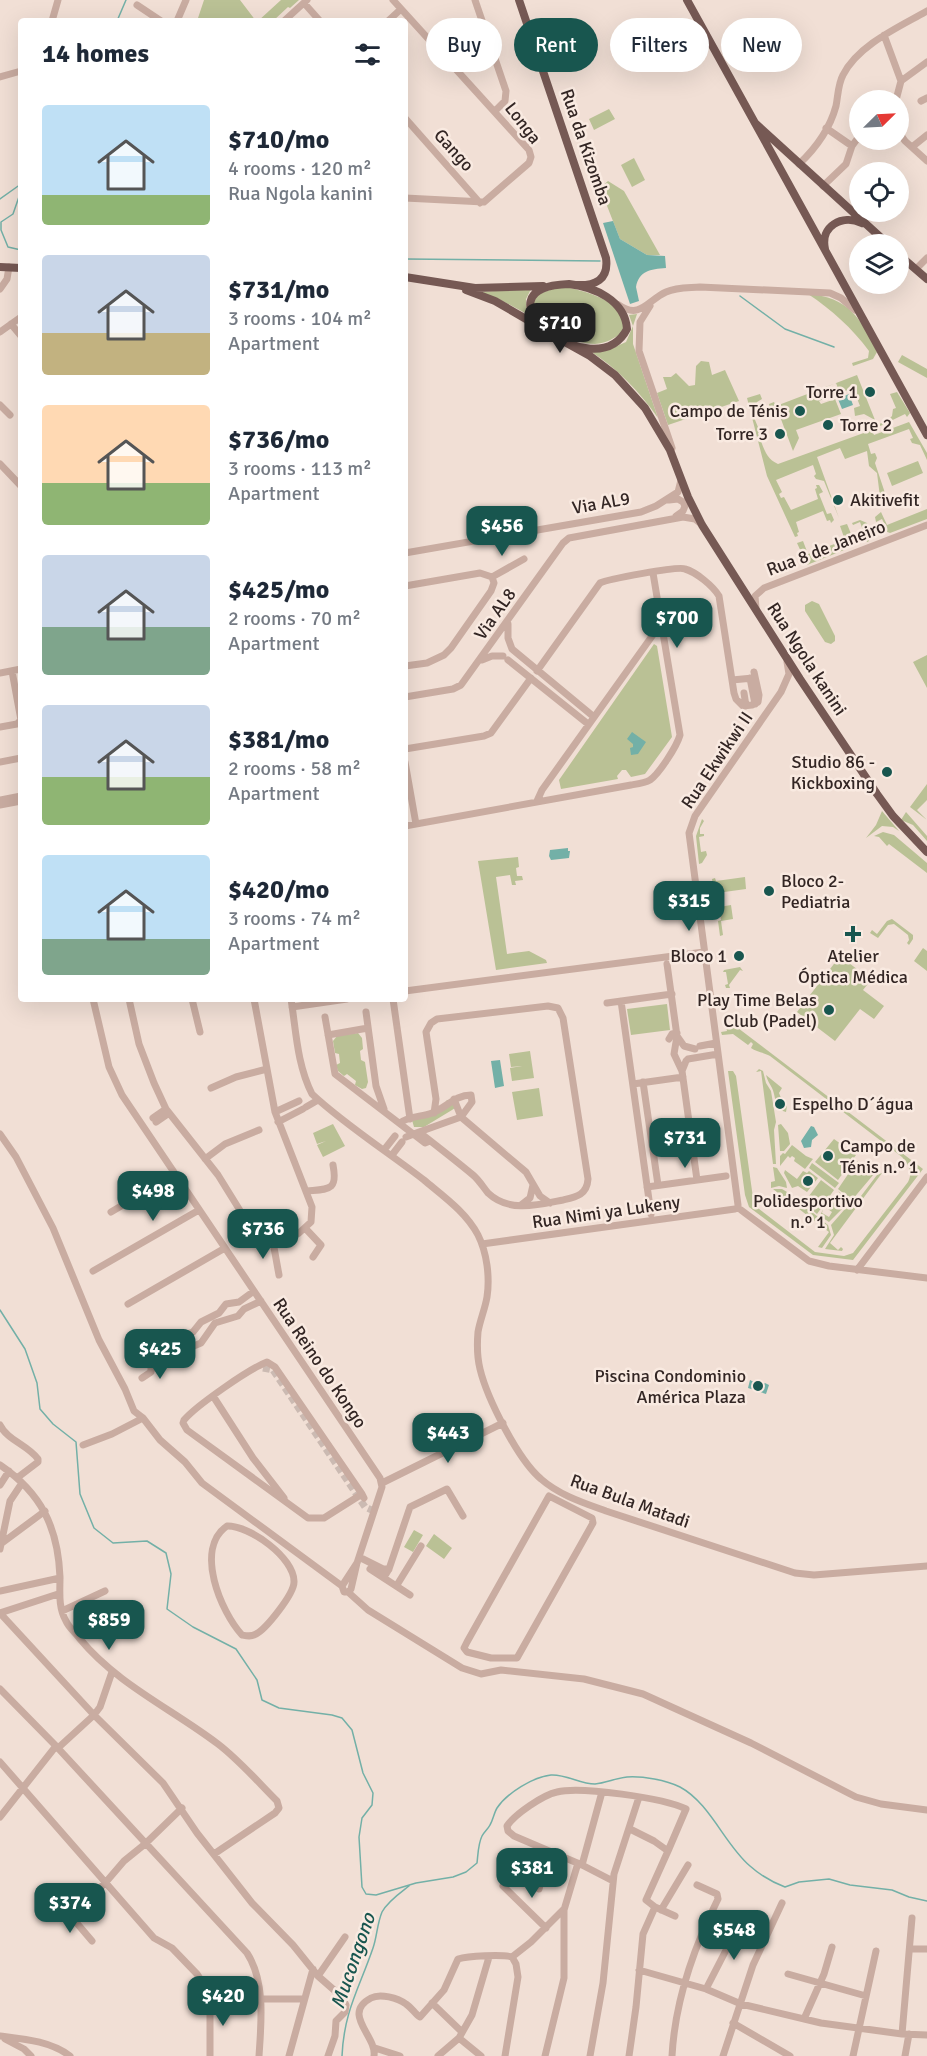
<!DOCTYPE html>
<meta charset="utf-8">
<style>
:root{--surface:#fff;--page:#f6f6f7;--text:#1f2937;--muted:#747a83;--accent:#18564f}
body{margin:0;font-family:Signika,sans-serif;background:var(--page);color:var(--text);height:100vh;display:flex;flex-direction:column;font-size:22px;white-space:nowrap}
*{box-sizing:border-box;margin:0}
p{font-size:20px;color:var(--muted)}
.icon{flex:none;width:33px;height:33px;fill:none;stroke:currentColor;stroke-width:2;stroke-linecap:round;stroke-linejoin:round}
.map{position:relative;flex:1;overflow:hidden}
.drawer{position:absolute;left:18px;top:18px;width:390px;height:984px;display:flex;flex-direction:column;background:var(--surface);border-radius:6px;box-shadow:0 6px 24px #0002}
.drawer>*{flex:none}
.hud{position:absolute;left:426px;top:18px;width:411px;height:54px;display:flex;gap:12px}
.needle{width:39px;rotate:66deg}
.buttons{position:absolute;left:849px;top:90px;display:grid;gap:12px}
.buttons a{display:grid;place-items:center;width:60px;height:60px;border-radius:50%;background:var(--surface);box-shadow:0 6px 24px #0002;font-size:30px}
.price{position:absolute;translate:-50% -51px;padding:0 14px;border-radius:12px;background:var(--accent);color:#fff;font-size:20px;line-height:39px;filter:drop-shadow(0 2px 3px #0008)}
.price::after{content:'';position:absolute;left:50%;top:36px;width:18px;height:14px;margin-left:-9px;background:inherit;clip-path:polygon(0 0,100% 0,50% 100%)}
.price.current{background:#222;color:#fff}
ul{padding:0;list-style:none}
li{display:flex;align-items:center;gap:18px;height:150px;padding:0 24px}
li span{display:grid;place-items:center;flex:none;width:168px;height:120px;border-radius:6px;color:#555}
li>.icon{margin-inline-start:auto}
span .icon{width:72px;height:72px;fill:#fffc;stroke-width:1}
li b{font-size:26px}
h2{display:flex;justify-content:space-between;align-items:center;height:72px;padding:0 24px;font-size:26px}
.tag{padding:0 21px;border-radius:27px;background:var(--surface);box-shadow:0 6px 24px #0002;font-size:21px;line-height:54px}
.tag.current{background:var(--accent);color:#fff}
.map>svg:first-child{display:block}
.green{fill:#bac195}
.water{fill:#73b0a7}
.lines{fill:none;stroke-linecap:round;stroke-linejoin:round}
.stream{stroke:#73b0a7;stroke-width:1.5}
.minor-tunnel{stroke:#cbbab2;stroke-width:7;stroke-dasharray:7 3.5;stroke-linecap:butt}
.minor{stroke:#c9aca1;stroke-width:7}
.major{stroke:#765954;stroke-width:8}
.poi-dot{fill:#18564f;stroke:#f9eae1;stroke-width:2}
.labels{text-anchor:middle;dominant-baseline:central;stroke-width:5;stroke-linejoin:round;paint-order:stroke}
.street-label{font-size:18px;fill:#332624;stroke:#f9eae1}
.poi-label{font-size:18px;fill:#332624;stroke:#f9eae1;text-anchor:end}
.water-label{font-size:20px;font-style:italic;fill:#18564f;stroke:#f9eae1}
</style>
<div class="map">
<svg width="927" height="2056" viewBox="0 0 927 2056">
<rect width="100%" height="100%" fill="#f1dfd5"/>
<!-- green -->
<path class="green" d="M204 0H240L256 21H197Z
M281 0H299L290 8 288 7 273 21H258Z
M750 39 767 66 766 67 758 53 755 56 751 55 746 45 741 48 740 45Z
M609 109 615 119 594 130 589 119Z
M634 158 645 180 632 187 621 165Z
M608 181 624 191 660 255H647L620 239 600 188Z
M562 286C583 291 632 301 622 333 613 339 606 343 595 344 572 344 526 325 535 295Z
M531 289 526 299 527 314 499 299 478 292Z
M808 294C848 297 861 318 877 352L873 359 853 366 852 363 868 358 869 351C852 328 832 310 808 294Z
M637 314 633 326V344L658 418C639 391 618 369 590 351L608 350 626 342 633 326 629 315Z
M902 355 927 369V378L898 362Z
M701 361 709 362 712 375 725 370 739 401 668 425 657 393 667 389 663 377H671L676 373 689 386 695 385 696 366Z
M857 375 875 420 864 414 855 416 854 408 860 406 853 388 840 393 836 383 824 388 827 397 819 401 821 404 835 399 841 414 796 430 799 438 793 451 776 406 770 410 769 404 774 402 776 406Z
M897 392 910 413 907 417 905 414 872 430 874 435 909 422 927 453V460L920 445 912 443 910 439 913 438 909 429 868 444 871 454 875 453 877 458 875 463 887 499 884 502 880 497 877 473 869 466 867 451 845 459 840 448 817 457 839 518 824 481 816 479 814 476 816 474 813 465 776 480 782 492 779 494 781 498 784 497 791 510 818 499 815 489 817 488 816 485H819L823 492 819 494 827 514 831 513 834 520 831 523 830 520 827 521 823 511 796 522 799 532 797 533 798 536 795 537 767 476 747 398 760 394 762 399 757 402 754 409 755 414 753 415 760 432 758 433C763 445 765 459 778 464L872 430 871 427 887 421 892 416 893 409 896 408 890 394Z
M918 461 923 473 892 486 887 473Z
M927 509V519L890 533 885 531 887 530 884 528 886 527 882 519 876 522 875 517 881 512 887 525Z
M860 520 867 523 870 531 869 535 871 537 868 542C860 539 849 542 844 550L807 565 797 543 803 541 808 554 845 540 840 526 847 524 854 541 865 536 860 522 853 525 852 523Z
M812 601 819 604 835 636V641L831 644 825 642 805 611V605Z
M654 644 657 646 672 737 645 774 631 777 626 770H622L617 776 618 779 561 789 559 780Z
M927 655V688L913 662Z
M927 784V800L917 810 927 820 910 807Z
M882 811 899 831 893 827 882 826 866 838 876 825Z
M906 812 927 836V841L913 825 901 820Z
M702 819 704 821 700 828V834H704V836L699 837 701 852 706 851 707 855 702 863 699 864 696 836Z
M883 832 894 835 927 863V873L889 844 887 846 879 837 874 836Z
M518 857 519 867 516 868 517 876H522L523 880 515 881 516 885H512L510 875 496 877 507 954 529 951 546 960 547 963 496 970 478 861Z
M745 877 746 889 717 893 719 907 731 905 733 919 721 921 723 935 720 936 718 921 721 920 719 907H716L712 879 715 878 716 881Z
M892 919 913 935V939L909 945 907 943 909 940 908 935 894 924 888 925 878 938 870 933 872 930 877 934 887 921Z
M923 948 927 951V971L914 961Z
M840 956 871 980 863 990 884 1006 874 1019 860 1009 835 1041 797 1012Z
M740 967 743 971 740 970 729 985 730 988H726L725 985 728 984 726 972H723L724 970Z
M667 1004 670 1030 631 1035 627 1009Z
M734 1025 923 1169 853 1260 813 1255 749 1207 745 1195 728 1071H733L736 1076 754 1205 815 1252 844 1256 853 1253 908 1182C913 1173 908 1164 902 1157L770 1056C763 1052 756 1052 751 1048L753 1044 751 1042 748 1045 733 1034 722 1035 721 1032 727 1031 726 1026Z
M358 1033 362 1038 363 1049 360 1051 361 1060 365 1062 368 1082 366 1088 362 1089 355 1085 356 1081 347 1074 344 1076 338 1071 336 1065 340 1063 339 1054 335 1053 333 1041 337 1036Z
M530 1051 534 1078 512 1081 510 1068 522 1066 511 1067 509 1054Z
M759 1069 763 1071 766 1083 771 1091 776 1122 774 1130 776 1164H773L761 1071 756 1072Z
M766 1075 782 1088 779 1093 783 1103 781 1099 776 1100 777 1104 783 1109 786 1106 782 1104 787 1106 786 1112C773 1108 777 1099 772 1088 770 1084 767 1080 766 1075Z
M539 1088 543 1116 517 1120 512 1092Z
M447 1100H451L455 1108 452 1110 424 1127H414L412 1120 437 1113Z
M333 1124 345 1146 323 1157 317 1145 326 1141 317 1144 313 1133Z
M781 1124 788 1133 790 1144 784 1151H780L778 1125Z
M834 1139 856 1155 838 1180 815 1162Z
M792 1145 806 1156 813 1159 805 1169 794 1161 795 1158 792 1156 790 1158 788 1156 780 1166V1156L783 1153 785 1154Z
M857 1161 874 1174 852 1200 838 1189Z
M812 1163 839 1183 835 1188 809 1168Z
M773 1167 777 1168 786 1182 787 1188 779 1186 771 1188V1182L775 1181Z
M785 1170 797 1179 803 1171 807 1173 809 1171 818 1178 807 1192 798 1186 792 1188 784 1173Z
M882 1173 830 1243 838 1250 841 1247 843 1249 842 1251 825 1249 834 1235 831 1225 845 1209 861 1196 877 1175Z
M821 1180 834 1190 817 1214 801 1200 802 1198 809 1203 813 1200 809 1196Z
M773 1189H782L787 1192 828 1225 831 1235 822 1248 818 1247 829 1232Z
M838 1191 850 1201 829 1222 820 1216 823 1209 822 1213 829 1217 832 1212 825 1207 830 1200 838 1206 844 1198Z
M414 1530 423 1535 413 1552 404 1547Z
M434 1534 452 1548 444 1559 426 1546Z"/>
<!-- water -->
<path class="water" d="M613 221 620 239 647 255 665 256 666 268C650 269 639 271 636 287L639 301 630 304 603 223Z
M836 387 840 398 849 394 853 405 842 409 836 394 831 395 829 389Z
M632 732 646 742 638 754 631 755 630 748 633 747V744L627 739Z
M568 848V851H570L569 858 551 860 549 856 550 850Z
M500 1060 504 1086 495 1088 491 1061Z
M811 1126 814 1127 818 1135 812 1140 811 1147 804 1148 801 1141Z
M750 1380 760 1385 765 1383 769 1385 766 1394 748 1388Z"/>
<g class="lines">
<!-- stream -->
<path class="stream" d="M117 21 126 0
M21 191 13 214 1 222V230L8 247 21 250
M0 199 21 184
M405 259 600 261
M740 296 785 329 834 347
M0 1310 25 1349 37 1383 40 1409 53 1424 76 1442 80 1494 94 1528 113 1543 147 1541 166 1553 171 1574 167 1609 193 1627 236 1649 257 1680 262 1700 279 1708 332 1715 342 1718 352 1730 363 1773 373 1793 372 1805 362 1818 359 1837 362 1887 366 1894 376 1895 416 1883 453 1877 466 1872 477 1863C478 1855 478 1844 482 1836 484 1832 488 1829 490 1825 493 1820 494 1813 497 1808 507 1793 533 1777 551 1775 566 1774 580 1784 595 1784 606 1783 616 1778 627 1777 643 1776 666 1780 680 1787 710 1803 725 1845 750 1866 760 1875 772 1882 785 1887L799 1882 829 1879 850 1885 892 1890 909 1897 927 1901
M342 2056C344 2011 359 1989 373 1948 377 1937 377 1924 382 1912 388 1901 400 1893 409 1886"/>
<!-- minor-tunnel -->
<path class="minor-tunnel" d="M263 1368 273 1370 365 1507 374 1511"/>
<!-- minor -->
<path class="minor" d="M393 0 529 150 531 157 529 163 484 202 405 198
M475 0 506 91 505 101 495 111
M304 3 320 21
M137 5 161 21
M52 21 58 0
M177 21 186 0
M284 21 307 0
M388 21 401 9
M884 35 901 81
M0 77 21 71
M896 100 901 81 927 62
M921 101 927 98
M405 118 480 203
M826 128 852 146
M898 131 905 141 927 161
M912 147 927 135
M799 164C815 149 830 128 836 106 838 96 838 84 843 75 858 45 899 27 927 11
M823 186 846 164 852 146 860 135
M916 269 927 258
M0 289 7 279 9 267
M619 305C640 320 648 300 666 292 677 287 688 288 700 287L830 293 841 298 855 310
M650 306 640 322 639 351 672 448
M11 324 21 336
M0 332 21 317
M0 405 10 415
M0 464 21 486
M669 500 678 499 683 502 685 506 683 511 676 516
M405 553 641 512 656 506 678 492 681 480
M492 577 524 559
M405 586 480 573 492 577
M756 608 755 596 764 588 927 525
M508 624V638L512 649 594 717
M482 660 492 656H503
M508 660 588 724
M405 666 427 663 444 655 451 648 491 591 494 583 492 577
M537 671 600 583C608 579 678 566 685 569 696 572 713 586 719 596L734 693 736 699 743 706 752 705 758 702 759 695 754 672
M0 673 21 669
M750 678 755 704
M732 680 753 678
M744 693 746 706
M405 697 453 689 461 685 563 543 569 538 683 517 695 519 700 523
M0 727 17 724 21 720 12 671
M405 749 484 736 491 733 531 678
M0 762 21 758
M405 762 416 824
M0 800 21 796
M537 801 542 790 660 625
M0 805 21 801
M405 826 631 785C637 784 645 783 650 780 659 774 677 746 680 735L653 573
M667 964 677 1036 674 1054 682 1071 697 1180
M405 991 704 952
M93 999 109 1067 122 1095 380 1478 382 1487 357 1563 351 1589 348 1592H344L342 1586 357 1563
M129 999 139 1044 154 1083 166 1109 218 1175 249 1225 262 1238 273 1242 283 1241 299 1233 311 1222 312 1207 275 1112 254 999
M192 999 200 1032
M291 999C296 1030 297 1065 312 1094 345 1125 388 1152 424 1180 443 1196 466 1212 478 1235 487 1253 490 1277 487 1297 485 1309 480 1320 478 1332 477 1344 477 1357 480 1369 487 1398 518 1460 541 1479 559 1495 584 1503 606 1511L795 1573 814 1575 927 1566
M393 999 410 1119
M621 1001 651 1214
M607 1003 672 994
M292 1007 347 999
M366 1012 376 1086 384 1109
M325 1017 335 1074 425 1143 430 1141
M328 1035 368 1028
M677 1036 684 1046 695 1049
M669 1039 672 1034 677 1033
M700 1046 716 1043
M682 1071 686 1061 688 1059 718 1054
M643 1082 658 1185
M633 1084 683 1077
M211 1088 236 1077 267 1069
M454 1099 461 1117 526 1172 540 1196 550 1203
M306 1107 318 1100
M275 1112 299 1101
M153 1118 166 1109
M156 1122 169 1113
M278 1122 303 1109
M400 1123C408 1116 422 1117 432 1113 446 1108 455 1095 471 1095L472 1102 461 1117 419 1132
M0 1134 16 1157 53 1228 99 1340 125 1389 134 1411 143 1418 160 1440 185 1462 202 1483 342 1586
M406 1137 419 1132C437 1146 455 1160 473 1175 479 1180 483 1187 488 1193 509 1213 538 1205 563 1200 576 1197 587 1195 588 1179L563 1018 558 1008 548 1006 437 1019 431 1023 426 1032 436 1099 434 1113
M384 1150 395 1136
M392 1155 402 1142
M205 1159 225 1144 259 1130
M647 1187 726 1176
M307 1191C329 1189 338 1191 333 1165
M521 1205 530 1198 533 1185
M738 1205 689 833 695 816 781 692 789 674 787 662
M741 1210 809 1261 829 1266 927 1278
M111 1212 175 1174
M305 1228 321 1245 313 1257
M273 1242 279 1275
M482 1244 735 1209
M857 1270 927 1177
M93 1271 199 1210
M128 1304 225 1248
M146 1358 150 1353 158 1351 173 1338 193 1332 201 1322 219 1313 226 1304 239 1302 254 1291
M130 1359 137 1356 146 1358
M151 1368H161L172 1355 201 1343 215 1323 238 1316 244 1309 261 1301
M142 1378 151 1372V1368
M215 1399 253 1458 284 1498
M0 1425C7 1440 28 1445 38 1459V1462L17 1478
M83 1445 112 1434 143 1418
M0 1465C41 1493 58 1527 60 1577 60 1592 58 1607 66 1621 69 1628 76 1633 80 1639 117 1684 172 1709 218 1744 239 1760 258 1782 277 1801L279 1808 275 1813 214 1854
M382 1483 503 1423
M0 1485 9 1471
M362 1494 324 1518H308L187 1430 183 1423 184 1420C197 1405 249 1369 267 1362L275 1367 362 1494 364 1498
M549 1496 592 1518 593 1523 517 1658H491L467 1652 464 1648 467 1642Z
M227 1526C249 1525 295 1558 294 1582 294 1594 266 1629 256 1634 251 1637 247 1636 242 1635 221 1612 194 1549 227 1526Z
M2 1543 45 1511
M0 1549 10 1501 22 1483
M359 1557 383 1569H389
M370 1569 410 1595
M381 1575 386 1574 389 1569 410 1507 447 1489 463 1516
M397 1585 421 1546
M0 1591 60 1578
M348 1592 368 1610 462 1668 481 1674 501 1670 584 1679 643 1694 751 1743 856 1797 881 1804 927 1810
M58 1594 0 1613 94 1715 163 1783 197 1833 252 1903 293 1945 318 1976 342 1997 346 2005 345 2012 336 2021 335 2036 328 2056
M62 1611 105 1591
M74 1631 96 1620 114 1608
M0 1689 56 1746 247 1953C266 1982 261 2024 259 2056
M58 1748 94 1715 100 1707 112 1672
M0 1762 154 1938 172 1948 197 1974 206 1988 210 2005V2056
M0 1817 56 1746
M630 1829 654 1841 668 1851 646 1900 655 1907 675 1916
M582 1865 602 1792
M613 1881 582 1865 514 1836 508 1831 507 1826C515 1814 543 1795 557 1792 580 1786 664 1798 686 1809L668 1851
M503 1886 546 1928
M539 1889 549 1852
M661 1910 688 1865
M92 1941 75 1921V1912L106 1882 124 1861 145 1844 182 1808
M910 1949H927
M512 1957 531 1942 563 1910
M639 1970 706 1989 741 2004 821 2023 902 2034 927 2035
M788 1974 866 1996
M318 1976 345 1937
M706 1989 741 1921
M210 1999H304
M432 2003 462 2032
M804 2019 824 1974 832 1947
M733 2023 790 2056
M902 2034 912 1918
M0 2036C24 2039 50 2041 70 2056
M5 2039 24 2049 31 2056
M375 2048 400 2056
M289 2056 313 1969
M374 2056C377 2036 341 2014 371 1998 380 1993 398 1998 406 2004 412 2008 415 2014 420 2017L444 1990 458 1959C468 1956 502 1954 512 1957L516 1964 518 1977 505 2056
M438 2056 459 2038
M481 2056 459 2038 472 2015 489 1957
M545 2056 564 1978V1910L578 1863
M590 2056 603 1983 614 1874 639 1797
M629 2056 636 2007 643 1934 655 1907
M672 2056C675 2000 693 1949 718 1899L717 1894 697 1885
M723 2056 753 1965 782 1903
M853 2056 876 1951
M905 2056 909 2034"/>
<!-- major -->
<path class="major" d="M519 0 606 258C609 280 595 286 576 285
M687 0 755 123 888 244
M755 123 927 435
M825 249C820 226 842 214 862 223
M898 254 927 279
M0 267 21 268
M405 277 475 288 543 286
M569 284C594 287 625 300 627 329 595 391 467 288 569 284Z
M466 290 495 301 538 326
M563 341 590 356 615 375 645 408 670 450 688 497 702 525 800 679 877 794 893 816 927 852"/>
</g>
<!-- markers -->
<g class="poi-dot">
<circle cx="870" cy="392" r="6"/>
<circle cx="800" cy="411" r="6"/>
<circle cx="828" cy="425" r="6"/>
<circle cx="780" cy="434" r="6"/>
<circle cx="838" cy="500" r="6"/>
<circle cx="887" cy="772" r="6"/>
<circle cx="769" cy="891" r="6"/>
<path d="M850 925h6v6h6v6h-6v6h-6v-6h-6v-6h6z"/>
<circle cx="739" cy="956" r="6"/>
<circle cx="829" cy="1010" r="6"/>
<circle cx="780" cy="1104" r="6"/>
<circle cx="828" cy="1156" r="6"/>
<circle cx="808" cy="1181" r="6"/>
<circle cx="758" cy="1386" r="6"/>
</g>
<g class="labels">
<!-- street labels -->
<g class="street-label">
<text transform="translate(523 123) rotate(52)">Longa</text>
<text transform="translate(586 147) rotate(71)">Rua da Kizomba</text>
<text transform="translate(454 150) rotate(48)">Gango</text>
<text transform="translate(601 503) rotate(-10)">Via AL9</text>
<text transform="translate(826 548) rotate(-21)">Rua 8 de Janeiro</text>
<text transform="translate(495 614) rotate(-55)">Via AL8</text>
<text transform="translate(807 659) rotate(57)">Rua Ngola kanini</text>
<text transform="translate(717 760) rotate(-56)">Rua Ekwikwi II</text>
<text transform="translate(606 1212) rotate(-8)">Rua Nimi ya Lukeny</text>
<text transform="translate(320 1363) rotate(56)">Rua Reino do Kongo</text>
<text transform="translate(630 1501) rotate(20)">Rua Bula Matadi</text>
</g>
<!-- poi labels -->
<g class="poi-label">
<text x="858" y="392">Torre 1</text>
<text x="788" y="411">Campo de Ténis</text>
<text x="840" y="425" text-anchor="start">Torre 2</text>
<text x="768" y="434">Torre 3</text>
<text x="850" y="500" text-anchor="start">Akitivefit</text>
<text x="875" y="762">Studio 86 -<tspan x="875" dy="21">Kickboxing</tspan></text>
<text x="781" y="881" text-anchor="start">Bloco 2-<tspan x="781" dy="21">Pediatria</tspan></text>
<text x="727" y="956">Bloco 1</text>
<text x="853" y="956" text-anchor="middle">Atelier<tspan x="853" dy="21">Óptica Médica</tspan></text>
<text x="817" y="1000">Play Time Belas<tspan x="817" dy="21">Club (Padel)</tspan></text>
<text x="792" y="1104" text-anchor="start">Espelho D´água</text>
<text x="840" y="1146" text-anchor="start">Campo de<tspan x="840" dy="21">Ténis n.º 1</tspan></text>
<text x="808" y="1201" text-anchor="middle">Polidesportivo<tspan x="808" dy="21">n.º 1</tspan></text>
<text x="746" y="1376">Piscina Condominio<tspan x="746" dy="21">América Plaza</tspan></text>
</g>
<!-- water labels -->
<g class="water-label">
<text transform="translate(353 1961) rotate(-71)">Mucongono</text>
</g>
</g>
</svg>
<div class="buttons">
<a><svg class="needle" viewBox="-14 -14 28 28"><path d="M0-13l5 13h-10z" fill="#e53935"/><path d="M0 13l5-13h-10z" fill="#747a83"/></svg></a>
<a><svg class="icon" aria-label="locate" viewBox="0 0 24 24"><circle cx="12" cy="12" r="6"/><path d="M12 2v4M12 18v4M2 12h4M18 12h4"/></svg></a>
<a><svg class="icon" aria-label="layers" viewBox="0 0 24 24"><path d="M12 4l9 5-9 5-9-5zM3 14l9 5 9-5"/></svg></a>
</div>
<b class="price current" style="left:560px;top:354px">$710</b>
<b class="price" style="left:502px;top:557px">$456</b>
<b class="price" style="left:677px;top:649px">$700</b>
<b class="price" style="left:689px;top:932px">$315</b>
<b class="price" style="left:685px;top:1169px">$731</b>
<b class="price" style="left:153px;top:1222px">$498</b>
<b class="price" style="left:263px;top:1260px">$736</b>
<b class="price" style="left:160px;top:1380px">$425</b>
<b class="price" style="left:448px;top:1464px">$443</b>
<b class="price" style="left:109px;top:1651px">$859</b>
<b class="price" style="left:532px;top:1899px">$381</b>
<b class="price" style="left:70px;top:1934px">$374</b>
<b class="price" style="left:734px;top:1961px">$548</b>
<b class="price" style="left:223px;top:2027px">$420</b>
<div class="hud">
<a class="tag">Buy</a>
<a class="tag current">Rent</a>
<a class="tag">Filters</a>
<a class="tag">New</a>
</div>
<section class="drawer">
<h2>14 homes<svg class="icon" aria-label="filters" viewBox="0 0 24 24"><path d="M4 7h16M4 17h16"/><circle cx="9" cy="7" r="2"/><circle cx="15" cy="17" r="2"/></svg></h2>
<ul>
<li><span style="background:linear-gradient(#bfe0f5 75%,#8fb573 0)"><svg class="icon" aria-label="home" viewBox="0 0 24 24"><path d="M3 11l9-7 9 7M6 9v11h12V9"/></svg></span><div><b>$710/mo</b><p>4 rooms · 120 m²</p><p>Rua Ngola kanini</p></div></li>
<li><span style="background:linear-gradient(#c9d6e8 65%,#c2b280 0)"><svg class="icon" aria-label="home" viewBox="0 0 24 24"><path d="M3 11l9-7 9 7M6 9v11h12V9"/></svg></span><div><b>$731/mo</b><p>3 rooms · 104 m²</p><p>Apartment</p></div></li>
<li><span style="background:linear-gradient(#ffd9b3 65%,#8fb573 0)"><svg class="icon" aria-label="home" viewBox="0 0 24 24"><path d="M3 11l9-7 9 7M6 9v11h12V9"/></svg></span><div><b>$736/mo</b><p>3 rooms · 113 m²</p><p>Apartment</p></div></li>
<li><span style="background:linear-gradient(#c9d6e8 60%,#7fa58c 0)"><svg class="icon" aria-label="home" viewBox="0 0 24 24"><path d="M3 11l9-7 9 7M6 9v11h12V9"/></svg></span><div><b>$425/mo</b><p>2 rooms · 70 m²</p><p>Apartment</p></div></li>
<li><span style="background:linear-gradient(#c9d6e8 60%,#8fb573 0)"><svg class="icon" aria-label="home" viewBox="0 0 24 24"><path d="M3 11l9-7 9 7M6 9v11h12V9"/></svg></span><div><b>$381/mo</b><p>2 rooms · 58 m²</p><p>Apartment</p></div></li>
<li><span style="background:linear-gradient(#bfe0f5 70%,#7fa58c 0)"><svg class="icon" aria-label="home" viewBox="0 0 24 24"><path d="M3 11l9-7 9 7M6 9v11h12V9"/></svg></span><div><b>$420/mo</b><p>3 rooms · 74 m²</p><p>Apartment</p></div></li>
</ul>
</section>
</div>
